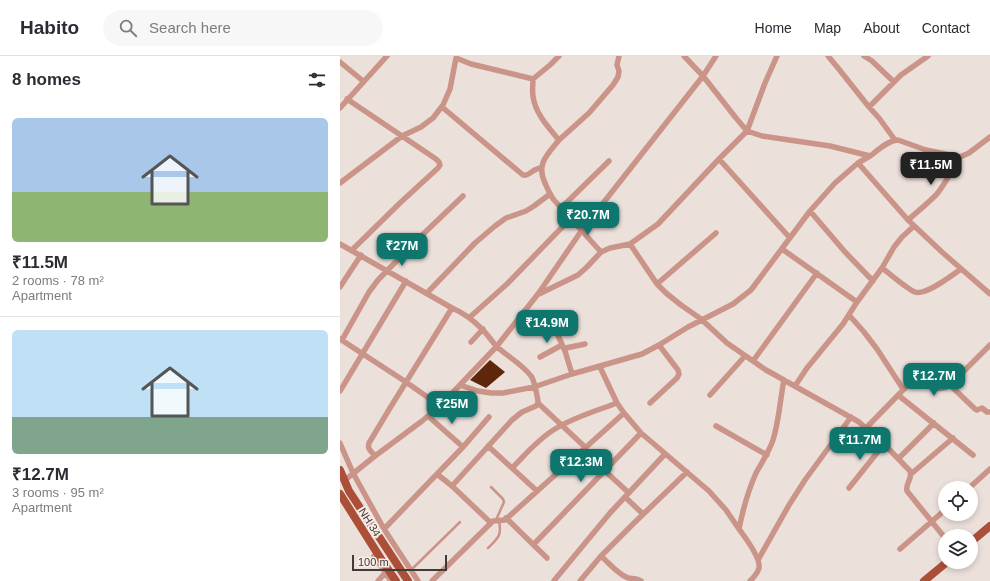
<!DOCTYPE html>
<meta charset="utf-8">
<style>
:root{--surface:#fff;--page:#f7f7f7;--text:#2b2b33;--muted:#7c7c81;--line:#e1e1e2;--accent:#0f766e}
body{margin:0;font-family:Helvetica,sans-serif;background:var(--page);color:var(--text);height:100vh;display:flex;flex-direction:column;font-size:15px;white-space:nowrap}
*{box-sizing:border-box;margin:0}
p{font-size:13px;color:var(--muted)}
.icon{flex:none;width:22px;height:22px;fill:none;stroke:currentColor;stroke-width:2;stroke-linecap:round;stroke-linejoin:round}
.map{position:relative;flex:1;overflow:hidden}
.drawer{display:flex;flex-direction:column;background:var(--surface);width:340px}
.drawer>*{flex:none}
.tools{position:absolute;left:598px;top:425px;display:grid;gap:8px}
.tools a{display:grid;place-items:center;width:40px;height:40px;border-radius:50%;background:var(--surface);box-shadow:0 2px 6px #0003;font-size:20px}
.scale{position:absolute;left:12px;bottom:10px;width:95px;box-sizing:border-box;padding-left:4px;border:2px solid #403b39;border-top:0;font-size:11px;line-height:14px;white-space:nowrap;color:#403b39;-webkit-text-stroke:3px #f9ede8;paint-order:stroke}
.price{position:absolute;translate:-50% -34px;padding:0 9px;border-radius:8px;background:var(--accent);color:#fff;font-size:13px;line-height:26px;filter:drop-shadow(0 1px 2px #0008)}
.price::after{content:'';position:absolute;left:50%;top:24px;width:12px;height:9px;margin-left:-6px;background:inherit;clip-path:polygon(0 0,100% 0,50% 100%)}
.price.selected{background:#222;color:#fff}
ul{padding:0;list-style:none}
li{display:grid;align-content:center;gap:8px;height:212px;padding:0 12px}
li+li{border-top:1px solid var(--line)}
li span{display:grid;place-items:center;height:124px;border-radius:6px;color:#555}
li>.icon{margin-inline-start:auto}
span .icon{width:72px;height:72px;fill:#fffc;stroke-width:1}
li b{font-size:17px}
h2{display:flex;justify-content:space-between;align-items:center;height:48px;padding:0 12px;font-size:17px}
header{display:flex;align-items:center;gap:24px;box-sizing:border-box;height:56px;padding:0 20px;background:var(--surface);border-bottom:1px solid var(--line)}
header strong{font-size:19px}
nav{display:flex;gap:22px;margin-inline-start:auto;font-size:14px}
.search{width:280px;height:36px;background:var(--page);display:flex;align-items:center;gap:10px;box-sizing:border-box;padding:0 14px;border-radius:22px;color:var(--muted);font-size:15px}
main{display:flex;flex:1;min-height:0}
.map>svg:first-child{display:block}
.building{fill:#5e260a}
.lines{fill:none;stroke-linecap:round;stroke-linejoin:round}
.lane{stroke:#ca9588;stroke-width:2.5}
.street{stroke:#ca9588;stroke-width:5.5}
.primary{stroke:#ac4f39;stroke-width:8}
.labels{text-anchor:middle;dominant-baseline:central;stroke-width:4;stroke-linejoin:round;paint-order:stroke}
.street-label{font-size:11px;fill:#403b39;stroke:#f9ede8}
</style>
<header>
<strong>Habito</strong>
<div class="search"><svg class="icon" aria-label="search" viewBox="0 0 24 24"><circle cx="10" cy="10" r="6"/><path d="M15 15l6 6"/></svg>Search here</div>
<nav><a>Home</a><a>Map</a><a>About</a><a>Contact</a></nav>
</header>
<main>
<section class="drawer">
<h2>8 homes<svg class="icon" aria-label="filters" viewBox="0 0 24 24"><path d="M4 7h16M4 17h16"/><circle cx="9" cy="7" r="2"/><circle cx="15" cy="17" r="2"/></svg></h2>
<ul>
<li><span style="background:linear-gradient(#a9c7e8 60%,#8fb573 0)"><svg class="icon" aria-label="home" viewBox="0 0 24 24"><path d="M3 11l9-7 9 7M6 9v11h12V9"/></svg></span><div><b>₹11.5M</b><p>2 rooms · 78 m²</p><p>Apartment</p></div></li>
<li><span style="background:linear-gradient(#bfe0f5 70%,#7fa58c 0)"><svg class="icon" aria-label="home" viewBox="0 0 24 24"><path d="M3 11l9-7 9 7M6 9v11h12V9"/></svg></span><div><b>₹12.7M</b><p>3 rooms · 95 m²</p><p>Apartment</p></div></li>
</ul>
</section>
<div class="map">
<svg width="650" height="525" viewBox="0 0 650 525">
<rect width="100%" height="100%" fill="#ece0db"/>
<!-- building -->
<path class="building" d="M150 304 165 316 146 332 130 324Z"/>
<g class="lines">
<!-- lane -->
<path class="lane" d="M151 431 163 443 164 446 156 464
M148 492C158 482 162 480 159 465
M71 514 120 466"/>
<!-- street -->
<path class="street" d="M344 0 363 20 396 62 407 75 422 80 490 90 530 100C538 94 549 84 558 84L586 94 620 101 629 97 650 81
M488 0 498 12 529 51 539 62 555 84
M524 0 532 5 554 26
M0 6 23 25
M193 23C193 29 192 34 193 40 195 57 208 71 219 84 207 99 196 108 205 127 208 134 210 139 214 144L261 196 270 192 290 188 318 168 379 103 407 75 425 27 437 0
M7 43 96 103 99 106 100 109 98 112 61 146 12 194
M102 51 183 119C189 121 193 112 201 112
M529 51 561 19 588 0
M0 52 47 0
M219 84 249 57 273 29 278 21 279 15 277 9 279 0
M379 103 450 182
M518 107 568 164 603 197 650 238
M0 127 62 80 81 71 93 62 103 49 110 33 116 2 131 8 193 23 210 9 219 0
M221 152 269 105
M470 155 505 196 533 225
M568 164C577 156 587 148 596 139 606 127 612 114 620 101
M0 188 112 252 50 352 29 387C27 393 31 395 35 400
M290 188 317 228 326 237 341 249 361 263 387 287 426 314 519 366 544 388 570 415C573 423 565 427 567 435L605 482
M442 193 517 246
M542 212C549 217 567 233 575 236 586 240 612 219 621 213
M317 228 376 177
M0 231 21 199
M87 237 135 187 155 170 166 162 186 155 194 150 210 138
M199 238 238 219 247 211 261 196
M509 259 524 276 537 293 563 333
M130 261 167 228 231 162
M211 274 215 273 225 295
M0 283 66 326 100 350
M2 284 29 236 38 224 78 183 123 140
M131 286 143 273
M200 301 222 289
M413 305 477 217
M232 318 225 295 226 292 245 288
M120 329 138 335 151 337H163L194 331 232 318 302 298 319 289 348 271 393 248 411 234 470 155 495 127 518 107 530 100
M610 329 635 353 637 354 642 352 647 356H650
M455 330 467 312 503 268 517 246 542 212 554 191 562 181 574 170
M0 335 66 225
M370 339 405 300
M558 339 633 399
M198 347 245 391
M310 347 337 322 339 318 338 314 319 289
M284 357 301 377 369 435 386 454 399 473
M88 360 123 391
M376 370 427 399
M526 372 567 330C567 329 572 327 573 327 586 324 596 339 610 329L650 289
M0 387 13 417 44 473 78 525
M148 390 197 435
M559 402 594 367
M172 412C185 399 198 383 215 373 234 361 256 355 277 347
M265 415 289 437
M97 418 112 430 151 467
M571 418 613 382
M5 424 35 400 82 365 100 350 157 290 198 238 242 174 363 20 376 0
M112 430 172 364 182 356 196 350 198 347C198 343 194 323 191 320 183 309 167 300 156 290 151 284 147 278 142 273 133 264 124 257 112 252
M509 432 544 388
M629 432 650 413
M285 441 303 458
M166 462 207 502
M44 473 123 391 149 361
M194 488 301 377
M560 493 605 454
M34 500 51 525
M261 500C268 506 277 517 286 521 292 524 294 521 301 525
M418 504 449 449 465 424 511 361
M38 525 45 517
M92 525 153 465 165 464 284 357 277 347 260 311
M214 525 217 521 270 457 325 398
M240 525 261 500 293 468 347 416
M410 525C414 521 418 517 419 512 421 502 405 481 399 473 403 453 408 435 416 417 422 406 429 396 433 384 439 365 440 344 444 324"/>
<!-- primary -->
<path class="primary" d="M0 414 9 435 68 525
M0 438 41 503 56 525
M631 486 650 470
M584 525 607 506"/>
</g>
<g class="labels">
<!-- street labels -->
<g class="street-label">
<text transform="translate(30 466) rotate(58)">NH 34</text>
</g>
</g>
</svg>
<div class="tools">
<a><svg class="icon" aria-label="locate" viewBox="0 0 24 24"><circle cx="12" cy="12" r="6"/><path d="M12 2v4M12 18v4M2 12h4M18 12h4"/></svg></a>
<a><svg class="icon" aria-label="layers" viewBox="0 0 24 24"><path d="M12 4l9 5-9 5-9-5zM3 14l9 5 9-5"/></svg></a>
</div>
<div class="scale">100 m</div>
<b class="price selected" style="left:591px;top:130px">₹11.5M</b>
<b class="price" style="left:248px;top:180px">₹20.7M</b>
<b class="price" style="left:62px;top:211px">₹27M</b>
<b class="price" style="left:207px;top:288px">₹14.9M</b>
<b class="price" style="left:594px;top:341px">₹12.7M</b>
<b class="price" style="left:112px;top:369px">₹25M</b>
<b class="price" style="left:520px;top:405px">₹11.7M</b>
<b class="price" style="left:241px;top:427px">₹12.3M</b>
</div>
</main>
